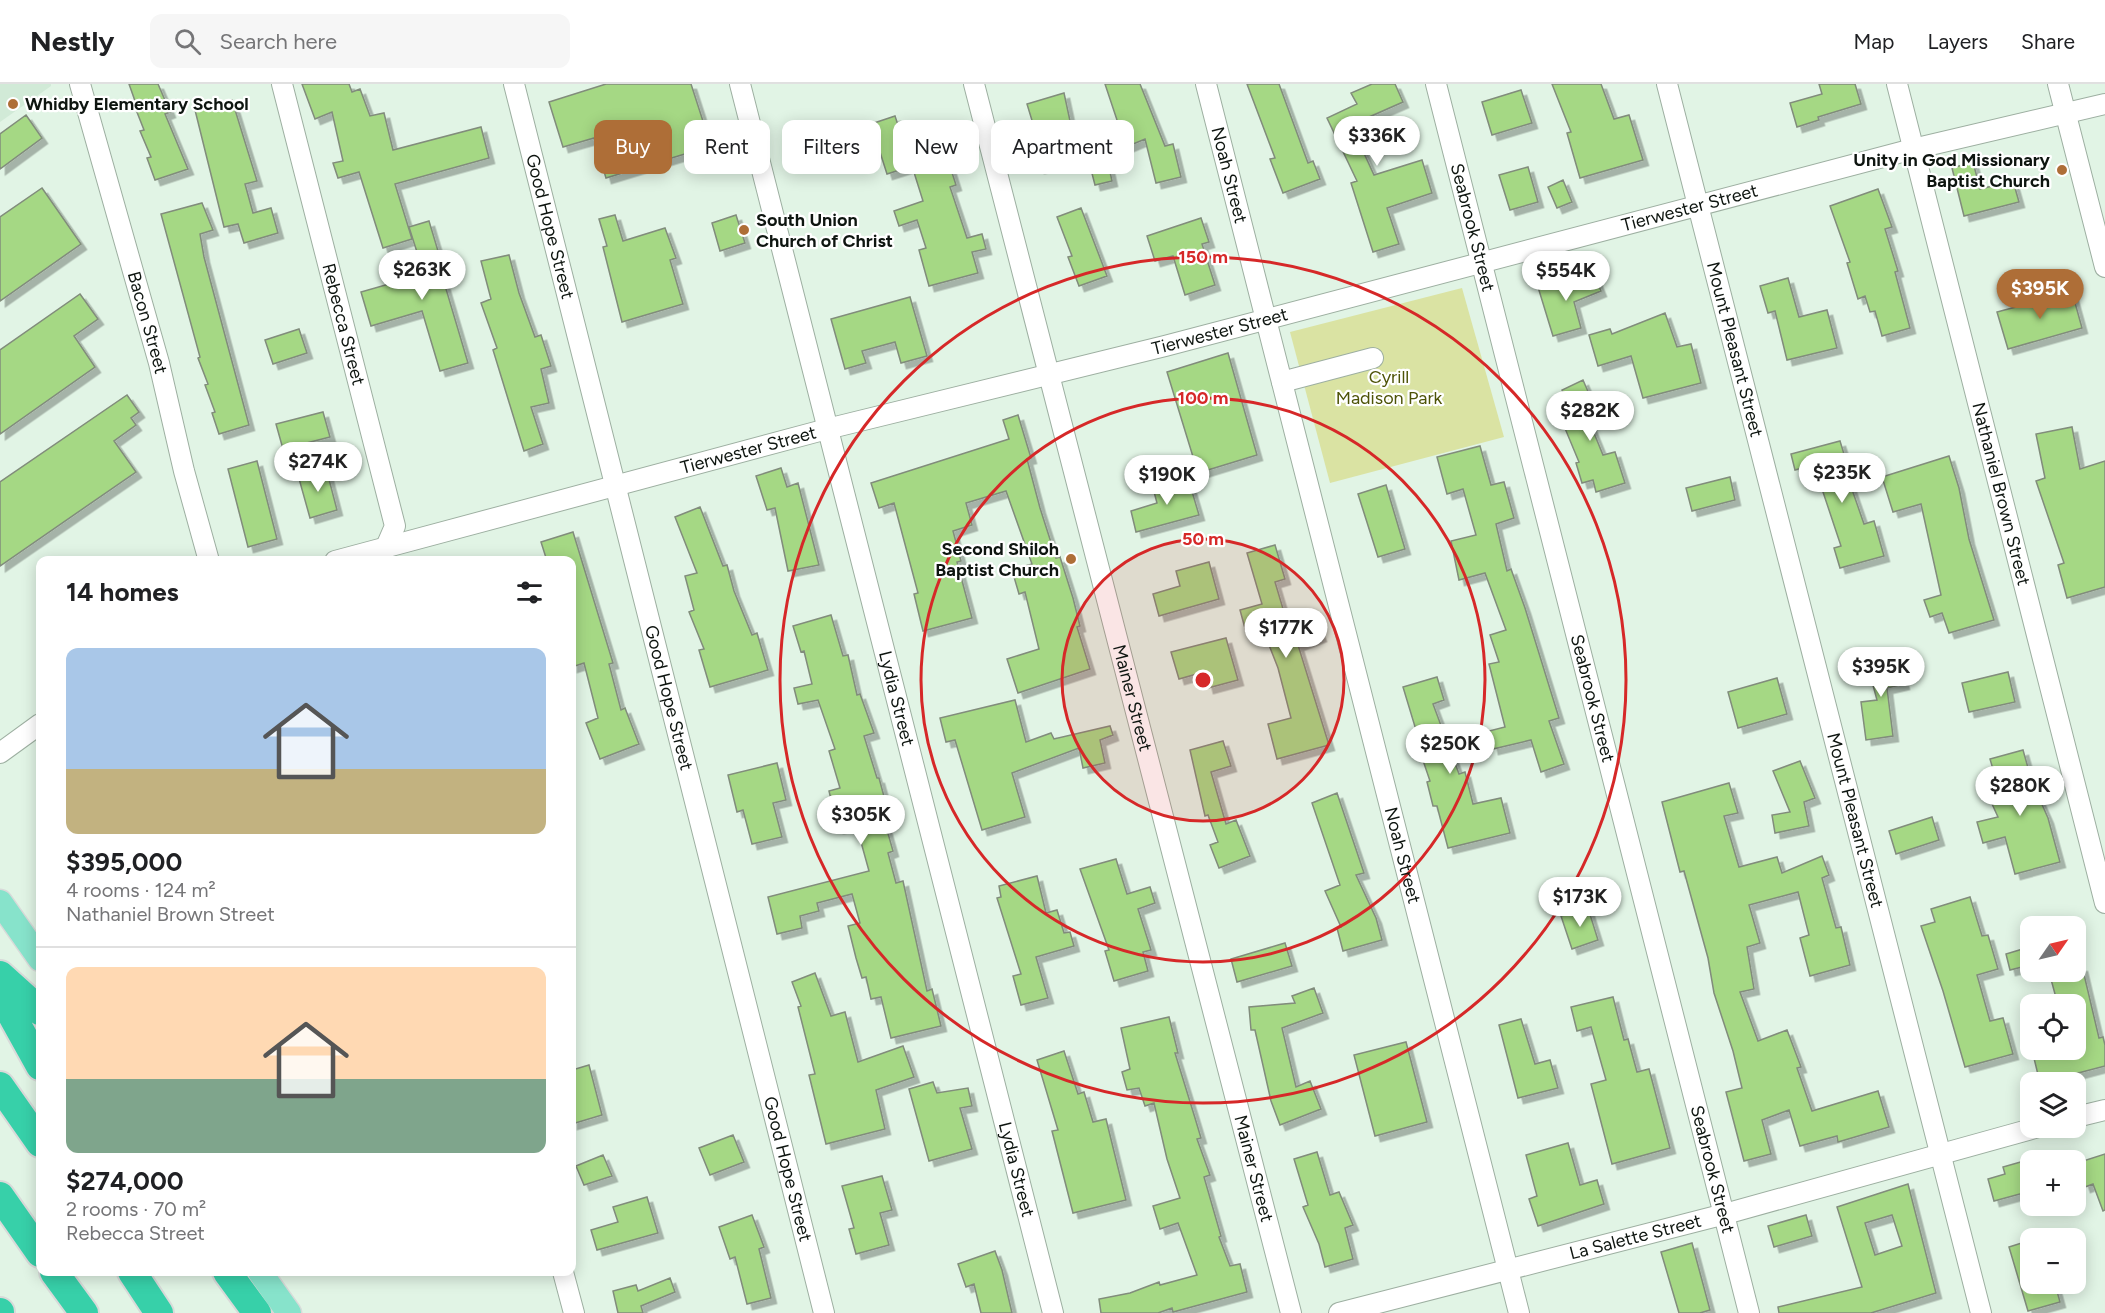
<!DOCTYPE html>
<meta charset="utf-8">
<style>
:root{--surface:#fff;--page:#f6f6f6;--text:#202124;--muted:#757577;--line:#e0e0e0;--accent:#ae6e37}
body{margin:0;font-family:Figtree,sans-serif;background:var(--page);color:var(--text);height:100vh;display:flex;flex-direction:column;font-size:22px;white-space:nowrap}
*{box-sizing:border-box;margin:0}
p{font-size:20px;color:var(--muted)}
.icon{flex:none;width:33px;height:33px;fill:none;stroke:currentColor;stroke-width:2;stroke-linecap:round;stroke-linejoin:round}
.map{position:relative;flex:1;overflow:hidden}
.sheet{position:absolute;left:36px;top:472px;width:540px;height:720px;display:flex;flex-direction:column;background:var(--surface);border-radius:12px;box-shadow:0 3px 15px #0003}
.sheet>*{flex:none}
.banner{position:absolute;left:594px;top:36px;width:570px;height:54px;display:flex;gap:12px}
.needle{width:39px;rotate:56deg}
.fabs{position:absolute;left:2020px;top:832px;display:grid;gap:12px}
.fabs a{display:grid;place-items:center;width:66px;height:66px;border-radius:12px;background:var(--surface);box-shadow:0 3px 15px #0003;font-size:30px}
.price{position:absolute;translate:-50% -51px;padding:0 14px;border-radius:21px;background:#fff;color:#222;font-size:20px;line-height:39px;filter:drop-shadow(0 2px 3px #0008)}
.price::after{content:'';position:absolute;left:50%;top:36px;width:18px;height:14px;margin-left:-9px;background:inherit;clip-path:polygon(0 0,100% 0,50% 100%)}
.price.selected{background:var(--accent);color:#fff}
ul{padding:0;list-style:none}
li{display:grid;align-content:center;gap:12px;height:318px;padding:0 30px}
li+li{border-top:2px solid var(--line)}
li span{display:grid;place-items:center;height:186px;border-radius:12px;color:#555}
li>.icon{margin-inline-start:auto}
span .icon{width:108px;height:108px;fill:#fffc;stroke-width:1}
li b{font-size:26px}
h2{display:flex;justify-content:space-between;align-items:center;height:72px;padding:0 30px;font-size:26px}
.tag{padding:0 21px;border-radius:12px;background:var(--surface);box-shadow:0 3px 15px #0003;font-size:21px;line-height:54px}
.tag.selected{background:var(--accent);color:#fff}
header{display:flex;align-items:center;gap:36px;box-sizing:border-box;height:84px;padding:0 30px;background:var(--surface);border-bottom:2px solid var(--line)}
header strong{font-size:28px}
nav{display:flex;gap:33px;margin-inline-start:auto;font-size:21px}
.search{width:420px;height:54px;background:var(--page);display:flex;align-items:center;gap:15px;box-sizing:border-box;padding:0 21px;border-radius:12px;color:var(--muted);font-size:22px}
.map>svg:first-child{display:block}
.built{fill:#d1ead7}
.green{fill:#dae3a3}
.building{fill:#a5d884;stroke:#818c7b;stroke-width:1.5;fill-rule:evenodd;filter:url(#shadow)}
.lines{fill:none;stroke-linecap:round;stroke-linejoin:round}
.minor-casing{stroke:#9dafa1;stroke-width:22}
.major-casing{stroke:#d8dad9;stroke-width:27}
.highway-casing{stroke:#d8dad9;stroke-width:32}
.minor{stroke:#fff;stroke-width:20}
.major{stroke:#87e3cb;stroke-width:24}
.highway{stroke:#37d0a9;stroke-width:28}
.ring{fill:none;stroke:#d62828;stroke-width:3}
.poi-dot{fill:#ae6e37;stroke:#fff;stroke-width:2}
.labels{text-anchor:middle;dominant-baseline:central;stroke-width:4.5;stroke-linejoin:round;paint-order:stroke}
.poi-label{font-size:18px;font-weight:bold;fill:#0e1510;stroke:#fff;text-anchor:start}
.street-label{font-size:18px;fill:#0e1510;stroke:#fff}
.park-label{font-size:18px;fill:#4d5307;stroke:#fff}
.centre{fill:#d62828;stroke:#fff;stroke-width:3}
.ring-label{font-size:18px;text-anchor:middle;font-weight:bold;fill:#d62828;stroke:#fff;stroke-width:4.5;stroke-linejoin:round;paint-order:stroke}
</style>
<header>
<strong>Nestly</strong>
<div class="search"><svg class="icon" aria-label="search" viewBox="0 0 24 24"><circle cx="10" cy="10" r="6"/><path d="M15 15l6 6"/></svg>Search here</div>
<nav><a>Map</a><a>Layers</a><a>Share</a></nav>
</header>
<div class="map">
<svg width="2105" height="1229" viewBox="0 0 2105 1229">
<defs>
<filter id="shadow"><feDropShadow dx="5.5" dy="5.5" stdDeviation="0" flood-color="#0004"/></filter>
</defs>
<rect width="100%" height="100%" fill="#e1f4e5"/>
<!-- built -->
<path class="built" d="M0 0H51V2L0 38Z"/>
<!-- green -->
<path class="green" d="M1462 204 1504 353 1330 399 1290 248Z"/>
<!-- building -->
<path class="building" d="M129 0H158L170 28 165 30 188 85 155 96 147 74 151 73 140 47 144 46 133 18 135 17Z
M302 0H349L352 8 360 5 370 32 384 29 393 66 481 43 489 74 395 100 412 155 383 164 359 88 338 94 333 79 343 77 332 28 315 35Z
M606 0H691L711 62 606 94 594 54 563 63 549 18Z
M1105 0H1140L1165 62 1173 60 1181 93 1156 99 1145 55 1126 63Z
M1247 0H1279L1308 79 1313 77 1320 95 1283 109 1270 75 1275 74Z
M1372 0H1395L1403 18 1351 41 1374 91 1422 76 1432 109 1387 124 1399 160 1373 168 1351 99 1357 97 1327 34 1357 20 1351 9Z
M1552 0H1601L1614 35 1629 31 1643 76 1580 94 1567 49 1571 48Z
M1819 0H1855L1861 20 1818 33 1819 36 1797 43 1790 19 1822 10Z
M1521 6 1532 39 1492 51 1482 18Z
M1064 9 1078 74 1039 84 1032 54 1037 53 1027 20Z
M232 16 257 97 245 100 253 129 271 124 278 149 244 159 238 140 224 143 195 26Z
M26 31 42 54 0 85V50Z
M895 32 901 50 909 47 913 59 926 55 930 68 944 64 956 101 950 103 967 154 982 150 986 165 972 168 978 189 929 202 919 166 926 164 917 136 899 142 894 127 923 117 912 82 887 90 871 40Z
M1106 70 1112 97 1095 101 1088 74Z
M1973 78 1980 105 2013 97 2019 118 1964 132 1952 84Z
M1528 83 1538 118 1510 126 1499 91Z
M1563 96 1572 118 1557 124 1548 103Z
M42 104 81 160 0 217V133Z
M1878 105 1892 143 1885 145 1898 187 1895 188 1910 244 1882 252 1875 227 1870 228 1865 212 1858 215 1847 179 1850 178 1830 122Z
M202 119 213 146 200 150 204 173 249 341 219 350 212 329 215 328 205 301 208 300 198 274 200 273 161 130Z
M1081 124 1107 192 1079 202 1068 173 1072 172 1057 133Z
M615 131 623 157 665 144 676 174 670 176 683 220 622 238 603 163 607 162 599 135Z
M736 131 745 159 720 167 712 139Z
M1201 134 1209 158 1202 160 1215 201 1185 211 1173 172 1155 177 1147 152Z
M429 137 441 177 438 178 468 279 440 287 422 227 371 242 361 208 424 190 409 143Z
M509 171 519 209 535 253 541 251 551 282 541 285 549 319 531 323 543 360 524 367 493 266 497 264 481 219 491 215 481 177Z
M1594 190 1601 207 1574 218 1581 244 1553 252 1538 203 1567 195 1568 201Z
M1788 194 1799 233 1827 226 1837 264 1787 276 1775 227 1768 229 1760 202Z
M2072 208 2082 244 2008 265 1997 228Z
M80 210 98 235 74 252 95 283 0 350V266Z
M910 213 927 272 901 279 895 258 862 267 866 279 845 285 831 235Z
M1665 229 1677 263 1691 260 1701 299 1643 314 1631 272 1598 282 1589 251 1610 245 1612 250Z
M299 245 307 269 273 280 265 256Z
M1228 269 1257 371 1198 389 1167 288Z
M1583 296 1599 333 1589 337 1603 371 1615 368 1625 399 1596 408 1593 396 1582 399 1576 379 1579 378 1564 342 1575 337 1562 306Z
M127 311 139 328 131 334 136 341 114 357 136 388 0 482V398Z
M323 328 330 353 283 365 276 340Z
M1018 331 1031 374 1027 375 1040 424 1056 474 1060 473 1073 514 1080 542 1077 543 1090 585 1018 609 1007 575 1039 565 1025 508 1019 510 1012 486 1032 480 1006 407 966 419 972 441 953 447 961 477 957 478 972 534 923 547 914 510 918 509 894 419 879 424 871 399 1009 355 1003 336Z
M2072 343 2080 385 2105 377V503L2067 514 2058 481 2064 479 2036 397 2045 394 2036 350Z
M1840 357 1851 393 1848 394 1864 440 1874 437 1884 472 1840 484 1834 464 1841 462 1814 381 1795 386 1791 370Z
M1480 362 1491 401 1504 398 1514 434 1496 440 1507 487 1511 485 1525 524 1559 634 1549 637 1564 680 1541 688 1531 656 1493 665 1489 647 1505 643 1489 580 1499 578 1490 551 1506 546 1485 489 1459 496 1451 457 1476 451 1463 405 1447 410 1437 373Z
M1949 372 1959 404 1969 455 1994 536 1949 549 1942 529 1930 533 1924 516 1941 511 1921 420 1893 428 1882 393Z
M257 377 277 455 248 463 228 385Z
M326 384 337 426 310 434 298 391Z
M781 384 787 403 798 399 819 481 788 487 775 424 767 426 756 392Z
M1730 393 1735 416 1692 427 1686 404Z
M1188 394 1199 431 1136 448 1131 427 1157 419 1153 404Z
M1386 401 1405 465 1378 473 1358 410Z
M700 423 723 482 727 481 734 507 752 551 757 549 768 586 710 603 699 566 704 565 689 528 694 526 685 492 697 489 675 433Z
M573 448 613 579 609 580 621 626 625 624 639 660 600 675 586 639 598 634 584 579 572 583V477H547L541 458Z
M1275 461 1285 495 1275 498 1289 545 1314 535 1321 552 1298 561 1329 661 1277 675 1268 640 1291 634 1278 584 1262 543 1246 548 1240 526 1262 520 1247 469Z
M1209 478 1219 515 1159 532 1153 510 1180 502 1176 487Z
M831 531 843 572 848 571 857 611 860 610 874 649 864 652 877 694H879L889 731 883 732 893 767 888 769 896 799 903 797 927 907 932 905 941 942 891 954 881 913 871 915 866 893 862 894 856 874 848 842 860 839 852 810 817 819 819 827 800 832 802 844 777 850 768 813 869 787 856 740 838 744 829 707 840 704 829 667 835 665 818 616 798 620 794 604 812 600 804 567 801 568 793 542Z
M1226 554 1238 596 1208 604 1204 588 1179 595 1171 568Z
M1896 571 1904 600 1887 604 1893 652 1866 656 1861 618 1877 616 1867 579Z
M2008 588 2015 618 1969 628 1962 599Z
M1437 593 1444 616 1433 620 1459 690 1465 688 1473 720 1501 714 1510 749 1448 764 1437 722H1433L1427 698 1430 697 1413 647 1416 646 1403 603Z
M1777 594 1787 630 1738 644 1728 608Z
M1015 616 1026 658 1051 649 1054 655 1110 642 1113 651 1100 656 1105 679 1083 684 1079 664 1012 689 1025 733 982 746 955 656 946 658 940 634Z
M1223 657 1231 682 1211 688 1226 740 1236 736 1250 772 1219 784 1210 761 1218 758 1208 731 1205 732 1190 666Z
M2023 666 2032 698 2048 734 2060 778 2015 790 2005 753 1983 759 1977 738 1998 733 1992 720 2002 716 1990 675Z
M1800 677 1815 714 1804 718 1809 742 1775 749 1772 731 1790 728 1773 687Z
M777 679 786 716 773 719 782 753 752 760 743 726 737 728 728 691Z
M1729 699 1738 729 1724 732 1739 783 1777 773 1782 789 1822 772 1829 791 1822 794 1836 844 1841 843 1850 881 1810 892 1800 854 1809 851 1798 808 1749 821 1760 859 1747 863 1754 905 1740 908 1758 957 1787 946 1801 983 1797 984 1812 1027 1878 1007 1889 1043 1838 1058 1837 1052 1800 1062 1789 1026 1762 1036 1771 1070 1744 1077 1726 1008 1742 1004 1733 967 1714 909 1708 874 1684 787 1680 788 1662 718Z
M1337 709 1364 789 1356 791 1376 834 1382 856 1343 867 1337 844 1341 843 1325 807 1340 801 1312 719Z
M1932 733 1939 756 1896 770 1889 747Z
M1116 775 1127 810 1150 803 1155 819 1138 825 1151 866 1143 868 1148 887 1114 897 1105 867 1109 866 1080 785Z
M1037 792 1046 829 1057 826 1064 849 1070 848 1074 862 1036 873 1048 914 1021 921 1013 892 1021 890 997 814 1001 813 999 802Z
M1970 813 1982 852 1988 851 1998 885 1977 891 1990 937 2003 934 2013 970 1965 983 1943 907 1921 842 1935 838 1931 825Z
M1588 824 1598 856 1572 865 1561 832Z
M1285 859 1292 882 1237 898 1231 875Z
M2026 864 2030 881 2010 886 2006 870Z
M2082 882 2099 954 2103 953 2105 961V982L2040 999 2033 970 2051 966H2076V921H2058L2049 888H2076V883Z
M815 889 831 932 845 928 858 978 903 962 914 993 876 1006 885 1045 826 1060 809 991 815 990 798 923 801 922 792 898Z
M1314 904 1323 929 1282 944 1296 1003 1310 997 1321 1025 1280 1041 1271 1017 1255 946H1251L1249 923 1295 919 1292 912Z
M1613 913 1624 956 1628 955 1637 988 1649 985 1670 1064 1612 1080 1591 1000 1606 996 1591 943 1577 947 1571 923Z
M1169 933 1178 969H1175L1195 1034 1201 1054 1197 1055 1210 1091 1204 1093 1221 1152 1219 1153 1230 1182 1240 1180 1247 1208 1173 1228 1172 1224 1158 1229H1101L1099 1215 1130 1209 1159 1198 1160 1201 1197 1191 1178 1139 1160 1145 1153 1122 1180 1114 1167 1075 1154 1019 1145 1022 1139 1004 1127 1006 1122 988 1130 985 1121 944Z
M1521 935 1535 980 1550 976 1558 1004 1518 1014 1499 941Z
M1406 958 1427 1038 1375 1052 1354 971Z
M1064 967 1078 1010 1084 1008 1093 1038 1106 1035 1126 1116 1073 1129 1052 1047 1058 1046 1037 976Z
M589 981 602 1031 572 1040V986Z
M933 998 937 1009 968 1004 972 1022 960 1024 972 1065 929 1077 909 1005Z
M733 1051 744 1078 710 1091 699 1064Z
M1568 1059 1580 1101 1597 1096 1604 1120 1538 1142 1529 1115 1537 1112 1526 1071Z
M1317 1068 1330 1111 1339 1108 1353 1141 1345 1144 1353 1175 1325 1183 1319 1160 1303 1123 1308 1121 1294 1075Z
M2105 1070V1126L2103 1127 2093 1100 2085 1103 2077 1079Z
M603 1071 612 1092 584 1101 576 1082Z
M2031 1075V1107L1994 1117 1988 1095 2005 1090 2003 1083Z
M882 1092 892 1126 880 1129 889 1161 856 1170 849 1145 854 1144 842 1102Z
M1908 1100 1936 1209 1871 1229H1779L1778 1223 1862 1203 1837 1123ZM1892 1131 1902 1162 1875 1171 1865 1139Z
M647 1113 658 1149 597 1166 591 1146 618 1138 613 1123Z
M752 1131 764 1163 759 1165 771 1214 747 1220 735 1173 730 1175 719 1143Z
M1806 1131 1812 1152 1774 1163 1768 1142Z
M2031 1156V1200H2055L2060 1218 2028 1227 2009 1163Z
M1692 1159 1710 1226 1700 1229H1679L1661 1168Z
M995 1167 1002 1186 1012 1229H981L974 1200 966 1203 958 1180Z
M670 1194 675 1208 641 1222 643 1229H618L613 1207 636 1201 638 1207Z"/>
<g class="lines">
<!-- minor casing -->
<g class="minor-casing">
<g id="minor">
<path id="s1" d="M80 0 159 279 184 387 209 477"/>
<path id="s2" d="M282 0 395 442 382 472"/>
<path id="s3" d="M514 0 824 1229"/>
<path id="s4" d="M740 0 1053 1229"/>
<path id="s5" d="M974 0 1291 1229"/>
<path id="s6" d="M1206 0 1519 1229"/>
<path id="s7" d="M1436 0 1749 1229"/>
<path id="s8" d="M1667 0 1981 1229"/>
<path id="s9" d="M1897 0 2105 819"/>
<path d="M2058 0 2105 183"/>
<path d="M1282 298 1373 274"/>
<path id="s10" d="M335 477 827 345 1165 262 1913 65 2105 20"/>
<path d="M0 669 40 640"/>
<path d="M2076 1033 2105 1026"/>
<path d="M563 1188 574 1229"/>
<path id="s11" d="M1339 1229 1725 1130 2035 1044"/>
</g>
</g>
<!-- major casing -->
<g class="major-casing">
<path id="major" d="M0 818 40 875
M260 1188 289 1229"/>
</g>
<!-- highway casing -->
<g class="highway-casing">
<path id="highway" d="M0 891 40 927
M0 910 40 982
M0 1002 40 1059
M0 1112 40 1169
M54 1188 84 1229
M132 1188 159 1229
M227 1188 257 1229
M0 1228V1229"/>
</g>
<!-- minor -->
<use href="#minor" class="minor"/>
<!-- major -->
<use href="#major" class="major"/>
<!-- highway -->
<use href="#highway" class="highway"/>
</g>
<!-- distance rings -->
<circle cx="1203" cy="596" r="141" fill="#d62828" fill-opacity=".12"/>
<g class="ring">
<circle cx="1203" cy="596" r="141"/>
<circle cx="1203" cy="596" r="282"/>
<circle cx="1203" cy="596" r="423"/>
</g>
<!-- markers -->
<g class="poi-dot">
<circle cx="13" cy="20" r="6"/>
<circle cx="2062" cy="86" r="6"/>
<circle cx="744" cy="146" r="6"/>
<circle cx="1071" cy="475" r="6"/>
</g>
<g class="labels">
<!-- poi labels -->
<g class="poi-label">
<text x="25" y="20">Whidby Elementary School</text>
<text x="2050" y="76" text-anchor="end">Unity in God Missionary<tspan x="2050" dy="21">Baptist Church</tspan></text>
<text x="756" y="136">South Union<tspan x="756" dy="21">Church of Christ</tspan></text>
<text x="1059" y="465" text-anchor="end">Second Shiloh<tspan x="1059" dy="21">Baptist Church</tspan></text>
</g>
<!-- street labels -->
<g class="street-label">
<text stroke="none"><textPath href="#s6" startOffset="94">Noah Street</textPath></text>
<text stroke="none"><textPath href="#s10" startOffset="1400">Tierwester Street</textPath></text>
<text stroke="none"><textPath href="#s3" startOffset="147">Good Hope Street</textPath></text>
<text stroke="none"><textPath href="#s7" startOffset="148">Seabrook Street</textPath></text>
<text stroke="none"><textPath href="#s1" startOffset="248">Bacon Street</textPath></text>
<text stroke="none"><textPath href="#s2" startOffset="248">Rebecca Street</textPath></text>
<text stroke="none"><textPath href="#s10" startOffset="914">Tierwester Street</textPath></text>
<text stroke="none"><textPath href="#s8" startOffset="274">Mount Pleasant Street</textPath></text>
<text stroke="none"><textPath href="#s10" startOffset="428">Tierwester Street</textPath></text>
<text stroke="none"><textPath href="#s9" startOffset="423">Nathaniel Brown Street</textPath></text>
<text stroke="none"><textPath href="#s3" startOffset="633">Good Hope Street</textPath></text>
<text stroke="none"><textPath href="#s7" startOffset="634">Seabrook Street</textPath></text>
<text stroke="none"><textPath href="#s4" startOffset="634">Lydia Street</textPath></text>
<text stroke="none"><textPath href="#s5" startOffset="634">Mainer Street</textPath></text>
<text stroke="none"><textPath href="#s8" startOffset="760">Mount Pleasant Street</textPath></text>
<text stroke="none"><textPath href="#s6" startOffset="796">Noah Street</textPath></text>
<text stroke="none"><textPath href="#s5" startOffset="1120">Mainer Street</textPath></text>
<text stroke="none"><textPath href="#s7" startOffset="1120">Seabrook Street</textPath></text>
<text stroke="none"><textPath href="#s3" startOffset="1119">Good Hope Street</textPath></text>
<text stroke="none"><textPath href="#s4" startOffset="1120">Lydia Street</textPath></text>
<text stroke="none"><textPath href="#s11" startOffset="306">La Salette Street</textPath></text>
</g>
<!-- park labels -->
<g class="park-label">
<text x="1389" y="293">Cyrill<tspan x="1389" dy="21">Madison Park</tspan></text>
</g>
</g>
<circle cx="1203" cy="596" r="9" class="centre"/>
<g class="ring-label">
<text x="1203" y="179">150 m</text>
<text x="1203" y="320">100 m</text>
<text x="1203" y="461">50 m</text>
</g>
</svg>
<div class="fabs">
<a><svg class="needle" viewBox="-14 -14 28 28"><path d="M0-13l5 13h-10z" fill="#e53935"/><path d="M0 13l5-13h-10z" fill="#757577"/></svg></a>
<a><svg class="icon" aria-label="locate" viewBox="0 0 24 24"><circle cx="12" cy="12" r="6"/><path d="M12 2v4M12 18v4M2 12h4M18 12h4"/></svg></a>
<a><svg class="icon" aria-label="layers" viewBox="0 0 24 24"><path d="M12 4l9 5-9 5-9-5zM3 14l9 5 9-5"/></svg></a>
<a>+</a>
<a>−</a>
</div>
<b class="price" style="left:1377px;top:83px">$336K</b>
<b class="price" style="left:422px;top:217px">$263K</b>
<b class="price" style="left:1566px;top:218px">$554K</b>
<b class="price selected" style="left:2040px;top:236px">$395K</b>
<b class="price" style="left:1590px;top:358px">$282K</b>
<b class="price" style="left:318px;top:409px">$274K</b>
<b class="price" style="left:1842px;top:420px">$235K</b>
<b class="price" style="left:1167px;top:422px">$190K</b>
<b class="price" style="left:1286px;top:575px">$177K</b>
<b class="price" style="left:1881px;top:614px">$395K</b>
<b class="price" style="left:1450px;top:691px">$250K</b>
<b class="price" style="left:2020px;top:733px">$280K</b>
<b class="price" style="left:861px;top:762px">$305K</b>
<b class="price" style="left:1580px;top:844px">$173K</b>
<div class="banner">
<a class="tag selected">Buy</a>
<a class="tag">Rent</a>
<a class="tag">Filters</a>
<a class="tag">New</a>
<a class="tag">Apartment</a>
</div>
<section class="sheet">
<h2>14 homes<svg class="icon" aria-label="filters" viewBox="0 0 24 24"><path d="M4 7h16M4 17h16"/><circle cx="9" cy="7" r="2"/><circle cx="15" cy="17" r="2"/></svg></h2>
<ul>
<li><span style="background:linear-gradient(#a9c7e8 65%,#c2b280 0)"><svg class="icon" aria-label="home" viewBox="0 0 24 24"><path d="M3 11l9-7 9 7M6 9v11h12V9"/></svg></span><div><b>$395,000</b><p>4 rooms · 124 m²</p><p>Nathaniel Brown Street</p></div></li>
<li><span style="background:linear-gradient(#ffd9b3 60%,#7fa58c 0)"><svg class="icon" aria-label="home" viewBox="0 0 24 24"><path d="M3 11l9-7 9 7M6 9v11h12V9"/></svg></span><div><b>$274,000</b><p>2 rooms · 70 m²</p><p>Rebecca Street</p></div></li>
</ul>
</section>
</div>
